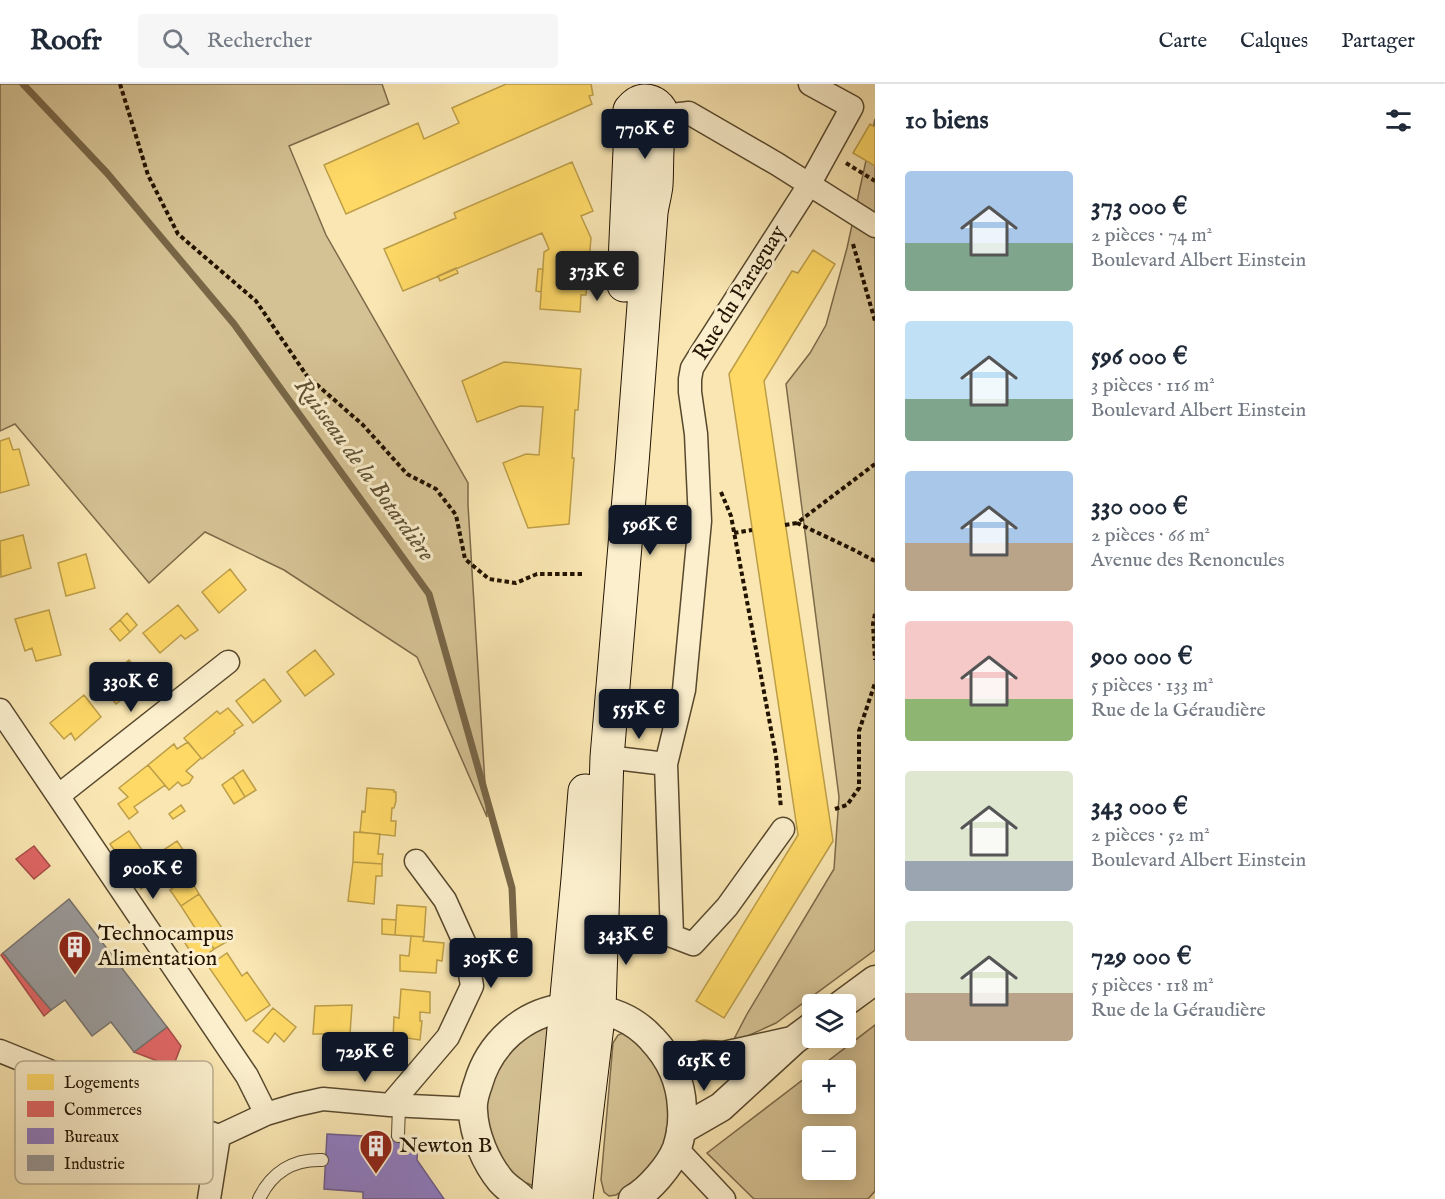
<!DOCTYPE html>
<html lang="fr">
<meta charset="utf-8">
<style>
:root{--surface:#fff;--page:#f6f6f7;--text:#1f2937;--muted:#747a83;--line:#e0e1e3;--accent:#111827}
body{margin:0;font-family:"IM FELL English",serif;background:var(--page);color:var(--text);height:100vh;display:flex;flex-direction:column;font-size:22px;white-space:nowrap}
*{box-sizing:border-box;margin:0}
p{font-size:20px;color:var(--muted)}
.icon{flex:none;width:33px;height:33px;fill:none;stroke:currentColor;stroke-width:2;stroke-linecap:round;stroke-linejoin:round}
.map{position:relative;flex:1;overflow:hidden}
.sheet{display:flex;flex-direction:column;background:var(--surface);width:570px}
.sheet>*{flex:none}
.buttons{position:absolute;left:802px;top:910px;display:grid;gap:12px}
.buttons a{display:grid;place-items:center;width:54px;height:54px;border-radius:6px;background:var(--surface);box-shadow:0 3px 15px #0003;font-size:30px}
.price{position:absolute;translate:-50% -51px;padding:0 14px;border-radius:6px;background:var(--accent);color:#fff;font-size:20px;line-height:39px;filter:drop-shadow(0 2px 3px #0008)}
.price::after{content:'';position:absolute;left:50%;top:36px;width:18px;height:14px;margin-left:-9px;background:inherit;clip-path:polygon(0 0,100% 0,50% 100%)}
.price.selected{background:#222;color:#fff}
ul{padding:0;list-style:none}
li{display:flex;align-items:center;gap:18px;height:150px;padding:0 30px}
li span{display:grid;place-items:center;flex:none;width:168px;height:120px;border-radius:6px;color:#555}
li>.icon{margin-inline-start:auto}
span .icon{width:72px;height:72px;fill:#fffc;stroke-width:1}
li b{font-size:26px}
h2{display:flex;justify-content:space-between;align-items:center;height:72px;padding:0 30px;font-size:26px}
header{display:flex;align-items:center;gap:36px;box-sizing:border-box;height:84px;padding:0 30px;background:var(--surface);border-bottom:2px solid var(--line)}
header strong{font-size:28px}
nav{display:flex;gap:33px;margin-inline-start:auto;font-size:21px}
.search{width:420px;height:54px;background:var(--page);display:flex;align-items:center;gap:15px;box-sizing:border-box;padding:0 21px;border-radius:6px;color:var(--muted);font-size:22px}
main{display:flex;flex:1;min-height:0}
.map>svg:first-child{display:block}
.green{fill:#d5c294;stroke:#7c6a4a;stroke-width:1.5;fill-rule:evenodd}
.homes{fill:#ffd966;stroke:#bd9e48;stroke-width:1.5}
.shops{fill:#e06666;stroke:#a74d48;stroke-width:1.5}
.offices{fill:#8e7cc3;stroke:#6e5c89;stroke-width:1.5}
.industry{fill:#999;stroke:#76716b;stroke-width:1.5}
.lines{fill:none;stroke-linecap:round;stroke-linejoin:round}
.stream{stroke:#786647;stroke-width:7}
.service-casing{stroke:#58482d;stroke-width:14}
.minor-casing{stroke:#58482d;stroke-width:25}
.tertiary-casing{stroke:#58482d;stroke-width:31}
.secondary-casing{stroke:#231301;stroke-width:35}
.path{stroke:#231301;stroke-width:4;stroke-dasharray:4.5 3;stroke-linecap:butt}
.service{stroke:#fbefcd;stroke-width:12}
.minor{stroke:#fbefcd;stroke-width:22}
.tertiary{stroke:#fbefcd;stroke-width:28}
.secondary{stroke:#fbefcd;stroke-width:33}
.labels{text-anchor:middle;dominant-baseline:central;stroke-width:6;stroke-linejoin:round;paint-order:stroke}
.street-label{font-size:22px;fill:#231301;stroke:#fbefcd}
.poi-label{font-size:22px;fill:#231301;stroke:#fbefcd;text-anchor:start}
.water-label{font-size:24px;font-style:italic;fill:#625236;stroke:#fbefcd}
.key{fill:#fbefcd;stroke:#baad90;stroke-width:1.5}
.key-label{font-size:16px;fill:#231301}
</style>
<header>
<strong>Roofr</strong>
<div class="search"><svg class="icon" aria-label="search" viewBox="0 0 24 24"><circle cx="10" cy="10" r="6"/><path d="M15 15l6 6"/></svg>Rechercher</div>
<nav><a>Carte</a><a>Calques</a><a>Partager</a></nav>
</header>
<main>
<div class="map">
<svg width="875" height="1115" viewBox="0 0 875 1115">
<rect width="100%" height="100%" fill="#f9e6b2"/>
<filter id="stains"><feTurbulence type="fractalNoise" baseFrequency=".00333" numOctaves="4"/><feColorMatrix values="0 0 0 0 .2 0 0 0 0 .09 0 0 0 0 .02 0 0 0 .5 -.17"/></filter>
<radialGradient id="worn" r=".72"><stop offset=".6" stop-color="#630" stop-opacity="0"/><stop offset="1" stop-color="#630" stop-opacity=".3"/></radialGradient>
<!-- green -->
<path class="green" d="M0 0H382L389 20 289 62 326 151 468 399V421L487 733 417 573 284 486 205 448 149 499 15 340 0 347Z
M875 35V866L776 939 732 959 747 930 834 785 839 713 786 300 810 269 826 241 847 164Z
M550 941 534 1102 524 1098 508 1085 501 1076 483 1029 505 962Z
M875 941V1107L868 1115H754L707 1069 813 988V1020H846V987H815ZM813 1053H846V1086H813Z
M623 949 625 950 658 978 673 1024 662 1067 641 1092 624 1106 616 1111 609 1112 604 1108 601 1096 613 959 618 951Z"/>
<!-- homes -->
<path class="homes" d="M506 0H591L593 11 589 12 592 20 346 130 324 81 418 39 424 55 459 39 452 24Z
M870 40 875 43V82L853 69Z
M572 78 593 127 581 132 591 154 586 211H581L580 228 540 225 544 168 549 165 542 149 403 207 384 165 456 134 454 129Z
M813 166 835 180 821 204 764 297 833 757 724 934 696 917 798 751 729 290 792 187 798 189Z
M456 184 458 189 440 197 438 192Z
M538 185H543L541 208 536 207Z
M504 278 581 285 578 326H575L572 374H574L569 440 528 444 503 379 526 370 539 371 543 323 520 322 477 338 462 297Z
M9 354 13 366 19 365 29 401 0 409V357Z
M23 451 31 484 1 493 0 457Z
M86 470 95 504 66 512 58 479Z
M230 485 246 506 219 529 202 508Z
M178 521 198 546 185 555 181 551 160 569 143 549Z
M49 526 61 571 36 577 32 564 25 567 15 535Z
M127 529 137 541 130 548 120 536Z
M120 536 130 548 120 557 110 545Z
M315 566 334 590 305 612 287 588Z
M129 576 145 597 116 620 99 600Z
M264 595 281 617 253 639 236 617Z
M84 611 101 633 75 656 71 649 64 655 50 639Z
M228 624 243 641 234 647 235 649 202 675 184 654 217 627 220 630Z
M188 658 201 674 186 687 193 693 189 699 182 702 178 698 169 706 148 681 174 660 177 665Z
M148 681 165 701 134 723 138 728 129 735 118 720 128 713 119 704Z
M243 686 256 706 245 713 233 693Z
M233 693 245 713 234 720 222 701Z
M367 704 394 706V708H396V717L394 724H392L391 737H396L395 752 360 748 362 727 365 728Z
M181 721 185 727 173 735 169 730Z
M129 747 149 776 130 788 110 760Z
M354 748 380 750 378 770H383L382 780 353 778Z
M177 757 188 773 141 805 130 788Z
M353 778 382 780V792H376L374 820 348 817Z
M189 793 199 810 181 822 170 806Z
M199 810 230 856 214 865 203 848 199 850 181 822Z
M397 821 426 823 424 853 395 851Z
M382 835 396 836 395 851 382 850Z
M203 848 214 865 197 878 185 859Z
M411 852 424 853 423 857 444 859 442 877 437 876 436 889 400 887V871L409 872Z
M227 869 242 892 247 888 270 921 246 937 208 882Z
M401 905 430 908V929L420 928V937H422L420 956 407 954 405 956H393L394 933 399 934Z
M352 921 350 950H313L315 922Z
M273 924 296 943 284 958 275 949 268 959 253 947Z"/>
<!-- shops -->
<path class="shops" d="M34 762 50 782 34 795 16 775Z
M3 869 51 926 44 932 1 871Z
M167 943 181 962 173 983 134 968Z"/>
<!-- offices -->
<path class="offices" d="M327 1050 418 1055 417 1076 444 1115H363V1108L324 1105Z"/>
<!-- industry -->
<path class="industry" d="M69 815 167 943 134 968 111 938 92 952 65 916 51 926 3 869Z"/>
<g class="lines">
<!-- stream -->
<path class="stream" d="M23 0 107 89 234 240 429 510 512 804 515 874"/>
<!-- service casing -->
<g class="service-casing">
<path id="service" d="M398 1052 399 1022
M259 1115C271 1089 293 1075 322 1076"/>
</g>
<!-- minor casing -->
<g class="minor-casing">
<path id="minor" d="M662 32 689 29 777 80 875 142
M0 626 247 992 266 1030
M607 673 666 680
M58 712 228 578
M783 745 727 823 693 860 672 852 666 680 684 606 700 437 696 350 690 308V295L692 284 700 271 809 101 852 23 810 0
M0 967 126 1018 219 1052
M390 1021 448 953 472 902 465 860 445 816 416 777
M677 1065 724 1115
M209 1115 219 1052 266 1030 296 1021 323 1015 390 1021 473 1025"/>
</g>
<!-- tertiary casing -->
<g class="tertiary-casing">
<path id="tertiary" d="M841 921 875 896
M670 978 704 971 724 972 792 957
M681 1046 721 1023 794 956 813 942
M522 1115C516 1109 507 1104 501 1097 486 1079 474 1051 473 1027 472 1018 475 1008 478 1000 489 960 523 929 565 924 571 923 577 924 583 924 609 925 634 935 652 955 670 974 681 997 682 1024 683 1037 681 1052 677 1064 670 1082 649 1106 633 1115"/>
</g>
<!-- secondary casing -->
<g class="secondary-casing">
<path id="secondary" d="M624 201 631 44
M548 1115 578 795 585 707
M576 1115 599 925 607 673 632 379 651 129C652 120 655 111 656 101 657 86 656 70 658 54 659 47 662 39 662 31 661 23 653 17 645 17 638 17 634 21 630 26"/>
</g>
<!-- path -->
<path class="path" d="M120 0 148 91 178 150 256 217 307 292 363 341 407 390 436 405 456 431 465 475 489 495 516 499 537 490H582
M846 79 875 97
M853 160 875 237
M875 380 797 439 850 464 875 477
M721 408 731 432 776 672 781 724
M785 441 797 439
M734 449 752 446
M875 530 873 540 875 576
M835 725 847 721 859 704V647L875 599"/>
<!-- service -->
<use href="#service" class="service"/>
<!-- minor -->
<use href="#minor" class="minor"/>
<!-- tertiary -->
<use href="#tertiary" class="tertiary"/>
<!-- secondary -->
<use href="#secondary" class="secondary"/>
</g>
<!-- icons -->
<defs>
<g id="building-pin" transform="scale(1.725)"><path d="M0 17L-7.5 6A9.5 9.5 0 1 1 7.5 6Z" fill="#8f2418" stroke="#fbefcd"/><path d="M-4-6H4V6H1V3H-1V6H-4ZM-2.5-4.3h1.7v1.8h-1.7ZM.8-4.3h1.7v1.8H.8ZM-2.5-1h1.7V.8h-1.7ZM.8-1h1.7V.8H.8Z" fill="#fff"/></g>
</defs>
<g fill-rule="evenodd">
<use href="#building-pin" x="75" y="863"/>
<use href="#building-pin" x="376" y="1062"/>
</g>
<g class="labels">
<!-- street labels -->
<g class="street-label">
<text transform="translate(740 209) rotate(-58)">Rue du Paraguay</text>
</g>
<!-- poi labels -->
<g class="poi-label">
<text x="98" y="850">Technocampus<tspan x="98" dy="25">Alimentation</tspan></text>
<text x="399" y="1062">Newton B</text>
</g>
<!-- water labels -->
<g class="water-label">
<text transform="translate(364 386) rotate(54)">Ruisseau de la Botardière</text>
</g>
</g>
<!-- legend -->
<rect x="15" y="977" width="198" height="123" rx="9" class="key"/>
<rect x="27" y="990" width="27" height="16" fill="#ffd966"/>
<rect x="27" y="1017" width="27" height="16" fill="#e06666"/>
<rect x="27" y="1044" width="27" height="16" fill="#8e7cc3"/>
<rect x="27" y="1071" width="27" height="16" fill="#999"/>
<g class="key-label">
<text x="64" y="1004">Logements</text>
<text x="64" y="1031">Commerces</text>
<text x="64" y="1058">Bureaux</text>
<text x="64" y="1085">Industrie</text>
</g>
<rect width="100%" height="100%" filter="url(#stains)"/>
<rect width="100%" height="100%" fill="url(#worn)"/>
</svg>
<div class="buttons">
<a><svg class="icon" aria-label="layers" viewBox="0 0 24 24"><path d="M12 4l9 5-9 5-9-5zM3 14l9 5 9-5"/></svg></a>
<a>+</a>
<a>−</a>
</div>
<b class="price" style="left:645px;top:76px">770K €</b>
<b class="price selected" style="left:597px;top:218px">373K €</b>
<b class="price" style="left:650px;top:472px">596K €</b>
<b class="price" style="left:131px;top:629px">330K €</b>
<b class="price" style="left:639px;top:656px">555K €</b>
<b class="price" style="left:153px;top:816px">900K €</b>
<b class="price" style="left:626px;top:882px">343K €</b>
<b class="price" style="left:491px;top:905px">305K €</b>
<b class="price" style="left:365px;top:999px">729K €</b>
<b class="price" style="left:704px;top:1008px">615K €</b>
</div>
<section class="sheet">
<h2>10 biens<svg class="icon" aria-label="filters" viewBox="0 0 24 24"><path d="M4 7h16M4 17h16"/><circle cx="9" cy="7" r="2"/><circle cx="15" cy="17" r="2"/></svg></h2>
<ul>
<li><span style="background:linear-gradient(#a9c7e8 60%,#7fa58c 0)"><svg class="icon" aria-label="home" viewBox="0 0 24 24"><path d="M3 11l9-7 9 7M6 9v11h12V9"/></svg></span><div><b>373 000 €</b><p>2 pièces · 74 m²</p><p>Boulevard Albert Einstein</p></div></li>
<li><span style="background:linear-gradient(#bfe0f5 65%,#7fa58c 0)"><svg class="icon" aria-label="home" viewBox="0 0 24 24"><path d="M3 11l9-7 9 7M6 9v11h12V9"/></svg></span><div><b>596 000 €</b><p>3 pièces · 116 m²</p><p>Boulevard Albert Einstein</p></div></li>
<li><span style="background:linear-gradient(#a9c7e8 60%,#b9a48a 0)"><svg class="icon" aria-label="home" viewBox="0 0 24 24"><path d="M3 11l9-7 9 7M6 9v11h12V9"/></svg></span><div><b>330 000 €</b><p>2 pièces · 66 m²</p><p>Avenue des Renoncules</p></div></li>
<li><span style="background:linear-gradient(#f6c9c9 65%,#8fb573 0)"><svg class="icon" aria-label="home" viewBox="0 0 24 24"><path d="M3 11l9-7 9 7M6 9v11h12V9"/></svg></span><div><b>900 000 €</b><p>5 pièces · 133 m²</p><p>Rue de la Géraudière</p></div></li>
<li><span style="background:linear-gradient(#dfe7d0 75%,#9aa5b1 0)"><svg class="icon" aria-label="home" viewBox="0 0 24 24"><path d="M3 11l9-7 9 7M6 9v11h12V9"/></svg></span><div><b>343 000 €</b><p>2 pièces · 52 m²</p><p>Boulevard Albert Einstein</p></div></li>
<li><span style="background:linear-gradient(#dfe7d0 60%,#b9a48a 0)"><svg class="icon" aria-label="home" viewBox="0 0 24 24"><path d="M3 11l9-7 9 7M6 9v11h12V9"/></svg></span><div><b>729 000 €</b><p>5 pièces · 118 m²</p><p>Rue de la Géraudière</p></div></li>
</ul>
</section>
</main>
